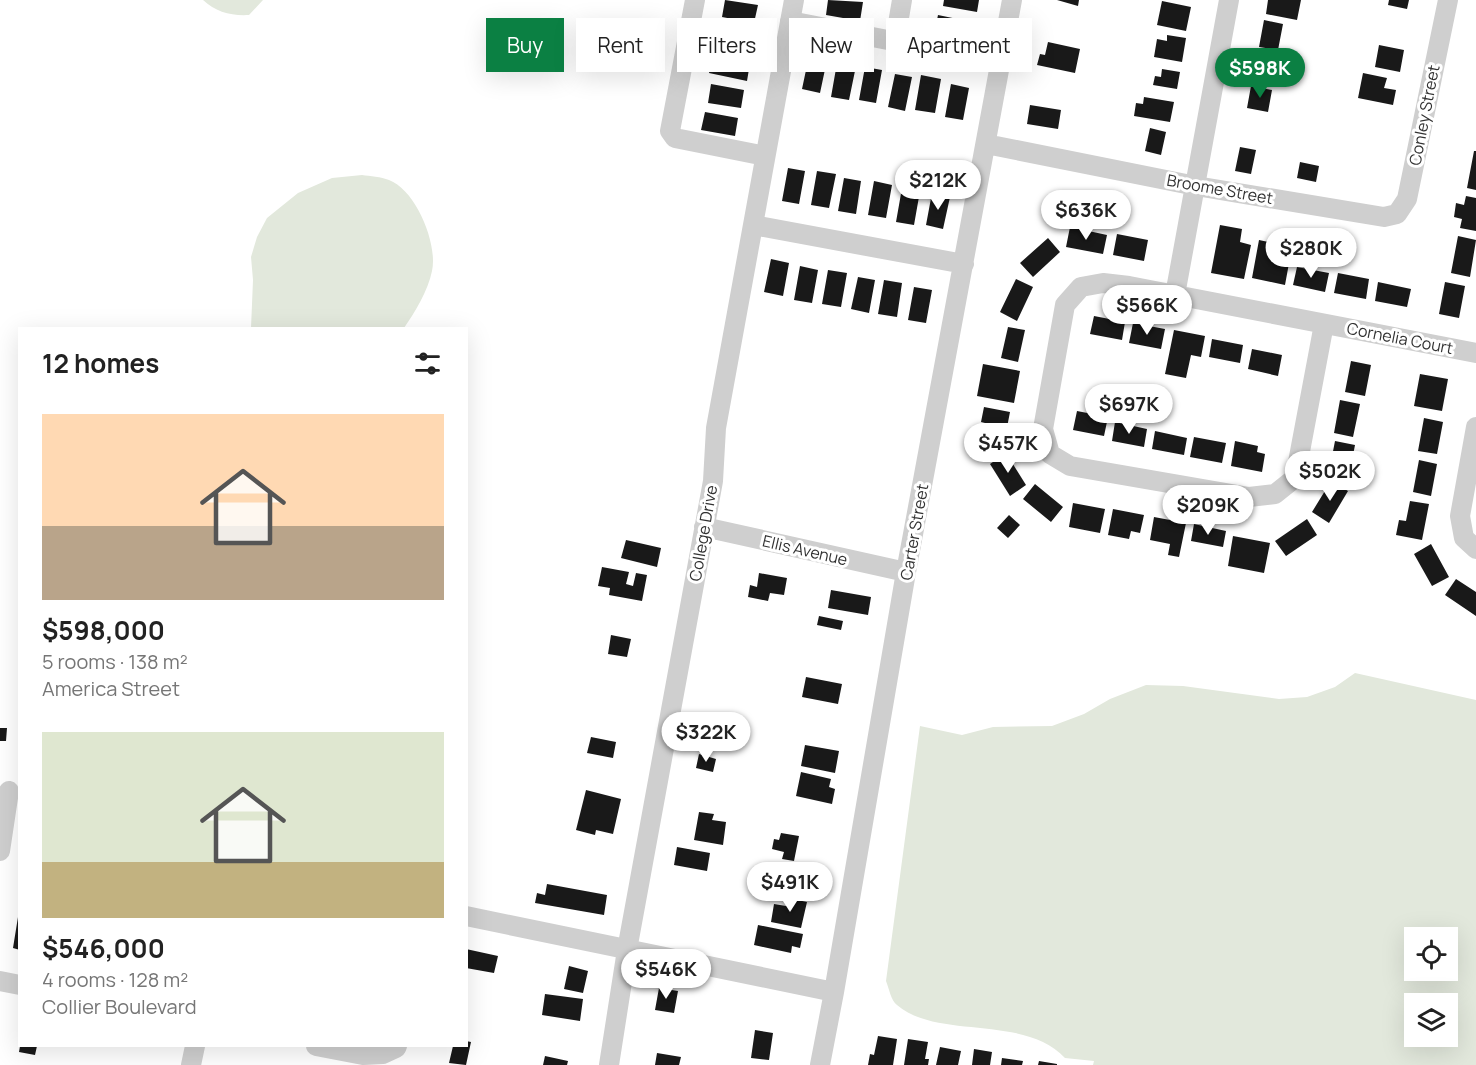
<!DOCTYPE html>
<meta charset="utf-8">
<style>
:root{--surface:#fff;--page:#f6f6f6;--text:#222;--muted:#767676;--accent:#0b8043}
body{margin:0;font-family:Manrope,sans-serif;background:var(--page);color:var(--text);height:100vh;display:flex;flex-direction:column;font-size:22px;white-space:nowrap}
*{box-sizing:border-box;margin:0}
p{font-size:20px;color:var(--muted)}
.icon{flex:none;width:33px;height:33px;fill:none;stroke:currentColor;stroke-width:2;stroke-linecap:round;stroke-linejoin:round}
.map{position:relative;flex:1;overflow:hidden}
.sheet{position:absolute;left:18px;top:327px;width:450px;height:720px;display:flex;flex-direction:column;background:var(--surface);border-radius:0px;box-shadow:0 6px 24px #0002}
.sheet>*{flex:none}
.banner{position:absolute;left:486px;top:18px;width:570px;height:54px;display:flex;gap:12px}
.fabs{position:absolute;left:1404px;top:927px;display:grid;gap:12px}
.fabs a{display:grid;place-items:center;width:54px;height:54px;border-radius:0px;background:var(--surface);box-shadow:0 6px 24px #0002;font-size:30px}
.price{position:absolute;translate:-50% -51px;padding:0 14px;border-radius:21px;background:#fff;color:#222;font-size:20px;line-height:39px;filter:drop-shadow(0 2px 3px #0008)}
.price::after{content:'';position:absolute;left:50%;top:36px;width:18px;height:14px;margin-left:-9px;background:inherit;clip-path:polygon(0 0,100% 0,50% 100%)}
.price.active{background:var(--accent);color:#fff}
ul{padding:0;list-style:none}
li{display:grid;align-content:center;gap:12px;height:318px;padding:0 24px}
li span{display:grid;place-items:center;height:186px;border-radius:0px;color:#555}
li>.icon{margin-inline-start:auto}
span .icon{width:108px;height:108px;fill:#fffc;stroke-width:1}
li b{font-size:26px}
h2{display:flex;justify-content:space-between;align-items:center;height:72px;padding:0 24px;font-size:26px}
.tag{padding:0 21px;border-radius:0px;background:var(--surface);box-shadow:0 6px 24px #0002;font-size:21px;line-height:54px}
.tag.active{background:var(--accent);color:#fff}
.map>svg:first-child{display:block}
.green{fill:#e2e8dc;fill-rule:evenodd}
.building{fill:#191919}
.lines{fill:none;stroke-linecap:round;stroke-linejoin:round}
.minor{stroke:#cfcfcf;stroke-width:20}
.labels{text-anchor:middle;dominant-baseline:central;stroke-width:6;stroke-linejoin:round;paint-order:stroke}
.street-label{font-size:16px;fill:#323232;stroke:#fff}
</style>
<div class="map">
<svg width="1476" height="1065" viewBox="0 0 1476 1065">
<rect width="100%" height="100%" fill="#fff"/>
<!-- green -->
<path class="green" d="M203 0H263L249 15C231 16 216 12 203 0Z
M362 175C370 176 381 177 389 180 416 190 438 244 432 271 428 291 415 312 404 328H251L253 280 251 257 257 237 267 218 298 193 332 178Z
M1355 673 1476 700V1065H1093L1094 1061 1065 1058C1025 1014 937 1040 897 1005 891 1001 889 988 886 981L920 726 962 735 993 727 1052 726 1084 714 1110 699 1146 685 1183 686 1279 699 1307 697 1335 687ZM1414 938H1448V970H1414ZM1414 1004H1448V1036H1414Z"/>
<!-- building -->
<path class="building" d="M725 0 758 5 754 23 722 17Z
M828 0 863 2 860 21 826 15Z
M944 0H979L977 12 943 6Z
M1057 0H1079L1078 6Z
M1268 0H1301L1297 20 1266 14Z
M1389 0H1409L1407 9 1388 5Z
M1162 1 1191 7 1186 31 1157 25Z
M938 15 972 22 968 41 934 34Z
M1264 20 1283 24 1278 50 1259 47Z
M721 29 755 34 752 52 718 47Z
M1167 35 1186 38 1182 62 1154 57 1157 39 1167 41Z
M1048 42 1080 49 1075 73 1037 65 1040 54 1045 55Z
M1379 45 1404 50 1400 72 1375 67Z
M718 56 750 63 747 81 709 73 711 64 716 65Z
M809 56 827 60 820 93 802 89Z
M837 63 856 66 849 100 831 97Z
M865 67 882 70 876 103 859 100Z
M1162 69 1180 72 1177 89 1153 85 1155 76 1161 77Z
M1363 73 1387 78 1384 88 1396 90 1393 105 1358 98Z
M895 74 912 77 905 111 888 107Z
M921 75 941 79 935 113 915 110Z
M711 84 744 90 741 108 708 103Z
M951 84 969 88 963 120 945 117Z
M1251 86 1272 90 1268 112 1247 108Z
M1144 97 1174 102 1170 122 1134 116 1136 103 1143 104Z
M1030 105 1061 110 1058 129 1027 124Z
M705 112 738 118 735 136 701 130Z
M1150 128 1166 132 1161 155 1145 151Z
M1240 147 1256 150 1251 174 1235 171Z
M1474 151H1476V190L1467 188Z
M1300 162 1319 166 1316 182 1297 178Z
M788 168 805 171 799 204 782 201Z
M817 171 836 174 829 208 811 205Z
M844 178 861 181 856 214 838 211Z
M874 181 892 185 886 218 868 215Z
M902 188 920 191 914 225 896 222Z
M932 193 950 197 943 229 926 225Z
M1466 196 1476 198V231L1460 228 1462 219 1454 217 1456 203 1464 205Z
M1220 225 1242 229 1240 242 1251 245 1244 279 1211 273Z
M1070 227 1107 235 1103 254 1066 247Z
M1117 234 1148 240 1144 261 1113 255Z
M1458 236 1476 240 1470 277 1451 273Z
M1048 238 1060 252 1033 277 1020 263Z
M1259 240 1292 247 1285 285 1252 278Z
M771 259 789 263 783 296 764 292Z
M800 266 818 270 812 303 794 300Z
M1297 267 1329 273 1325 292 1293 285Z
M828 270 847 273 841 307 822 304Z
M1338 273 1369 279 1366 299 1334 293Z
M858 277 875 280 869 313 851 309Z
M1016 279 1033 287 1017 321 1000 312Z
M884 280 902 283 897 317 878 314Z
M1378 282 1411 289 1407 307 1375 301Z
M1445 282 1465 286 1459 318 1439 314Z
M914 287 932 290 926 323 908 320Z
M1094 316 1125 322 1122 340 1090 334Z
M1133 323 1165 329 1161 349 1129 343Z
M1008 327 1025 330 1018 362 1001 358Z
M1174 330 1205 336 1201 357 1191 355 1186 378 1165 374Z
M1212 339 1243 345 1240 363 1209 357Z
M1252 349 1282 355 1278 376 1248 369Z
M1351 361 1371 365 1365 396 1345 392Z
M983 364 1020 371 1014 403 977 396Z
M1420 374 1448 379 1442 411 1414 406Z
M1340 400 1360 404 1353 437 1334 433Z
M984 407 1010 412 1003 448 985 444 989 424 981 422Z
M1077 411 1108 417 1104 436 1073 430Z
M1424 418 1443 422 1437 454 1418 451Z
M1115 422 1147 429 1144 447 1112 441Z
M1155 431 1187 438 1184 455 1152 449Z
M1194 437 1226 443 1222 463 1190 457Z
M1235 441 1258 446 1257 452 1265 454 1262 472 1231 466Z
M1335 441 1355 445 1349 476 1329 472Z
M1006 453 1026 485 1010 496 990 464Z
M1419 460 1437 464 1431 496 1413 492Z
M1331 481 1348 491 1329 523 1312 512Z
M1035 484 1063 507 1051 522 1023 499Z
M1410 501 1429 504 1422 540 1396 535 1399 520 1406 521Z
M1073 503 1105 509 1100 533 1069 527Z
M1113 509 1144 515 1140 533 1131 531 1129 539 1108 535Z
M1009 515 1020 525 1008 538 997 528Z
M1154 517 1186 523 1179 557 1168 555 1170 544 1150 540Z
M1307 519 1317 535 1286 556 1275 541Z
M1194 524 1226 531 1223 547 1191 541Z
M1233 536 1270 543 1264 573 1228 566Z
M626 540 661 548 657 567 621 558Z
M1431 544 1449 577 1432 586 1414 554Z
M602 567 629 572 626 584 633 586 636 573 647 575 642 601 609 595 610 588 598 586Z
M759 573 787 578 784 595 770 593 768 601 748 597 750 585 757 587Z
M1456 579 1476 592V616L1445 595Z
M831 590 871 597 868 615 828 608Z
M819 616 843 621 841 630 817 625Z
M611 635 631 639 627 657 608 654Z
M806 677 842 684 838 704 802 697Z
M0 728H7L6 741H0Z
M591 737 616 742 613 758 587 753Z
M805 745 839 751 835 773 801 766Z
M699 754 716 759 713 772 696 768Z
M801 772 831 779 829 787 835 789 832 804 796 796Z
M586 790 621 799 613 834 596 830 595 835 576 830Z
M699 812 714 814 712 820 726 822 723 845 694 840Z
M781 833 799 836 794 861 782 859 784 852 772 849 774 839 779 840Z
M677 847 710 853 707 871 674 865Z
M777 865 805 870 803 881 811 883 809 896 772 889Z
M547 884 607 895 604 915 535 903 537 893 545 895Z
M788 898 807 902 801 928 771 922 774 904 786 906Z
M18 917 20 918V950L13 948Z
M758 925 803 934 800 948 792 946 791 953 754 945Z
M466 949 498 956 494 973 466 968Z
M569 966 588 971 583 993 564 989Z
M659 988 678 991 674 1013 655 1010Z
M545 994 583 999 580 1021 542 1015Z
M755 1030 773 1033 769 1060 751 1058Z
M878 1036 897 1039 893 1065H868L870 1054 874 1055Z
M908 1039 928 1042 925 1059H929L928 1065H904Z
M466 1041 471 1042 466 1065 449 1063 453 1046H466Z
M20 1046H37L35 1055 19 1052Z
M940 1047 961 1051 958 1065H936Z
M974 1049 992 1052 990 1065H972Z
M657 1053 681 1057 679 1065H655Z
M545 1056 568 1061 567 1065H543Z
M1002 1058 1023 1061 1022 1065H1001Z
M1039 1061 1057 1064V1065H1038Z"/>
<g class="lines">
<!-- minor -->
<path class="minor" d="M695 0 670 131 675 138 765 156
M790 21 1001 62
M895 41 902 0
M986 144 1196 186 1384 217 1397 214 1407 199 1448 0
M753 225 964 264
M1175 295 1229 0
M1324 324 1295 478 1275 494 1249 497 1070 466 1050 454 1043 429 1065 305 1081 287 1103 283 1129 286 1476 353
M1476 427 1460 516 1464 538 1476 549
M704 527 906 572
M0 851 9 791
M466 916 834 992
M0 981 20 985
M316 1046 363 1055 383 1054 396 1048 397 1046
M191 1065 195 1046
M609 1065 627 950 713 481 716 428 794 0
M820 1065 834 992 906 572 1012 0"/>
</g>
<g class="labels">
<!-- street labels -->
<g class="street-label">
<text transform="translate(1424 115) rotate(-79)">Conley Street</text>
<text transform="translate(1220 189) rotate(10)">Broome Street</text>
<text transform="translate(1400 338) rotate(11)">Cornelia Court</text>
<text transform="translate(914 532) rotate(-80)">Carter Street</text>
<text transform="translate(703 533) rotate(-80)">College Drive</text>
<text transform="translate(805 550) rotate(13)">Ellis Avenue</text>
</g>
</g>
</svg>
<div class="fabs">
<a><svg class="icon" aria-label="locate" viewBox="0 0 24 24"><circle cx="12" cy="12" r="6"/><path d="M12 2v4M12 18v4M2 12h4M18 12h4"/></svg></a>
<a><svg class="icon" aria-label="layers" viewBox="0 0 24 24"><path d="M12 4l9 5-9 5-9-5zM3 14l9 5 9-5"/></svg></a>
</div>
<b class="price active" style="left:1260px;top:99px">$598K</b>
<b class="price" style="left:938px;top:211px">$212K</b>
<b class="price" style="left:1086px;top:241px">$636K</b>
<b class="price" style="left:1311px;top:279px">$280K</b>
<b class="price" style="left:1147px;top:336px">$566K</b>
<b class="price" style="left:1129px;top:435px">$697K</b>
<b class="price" style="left:1008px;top:474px">$457K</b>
<b class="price" style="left:1330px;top:502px">$502K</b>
<b class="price" style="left:1208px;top:536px">$209K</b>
<b class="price" style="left:706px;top:763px">$322K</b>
<b class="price" style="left:790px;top:913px">$491K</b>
<b class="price" style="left:666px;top:1000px">$546K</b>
<div class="banner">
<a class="tag active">Buy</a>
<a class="tag">Rent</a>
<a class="tag">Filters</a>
<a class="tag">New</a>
<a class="tag">Apartment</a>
</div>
<section class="sheet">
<h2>12 homes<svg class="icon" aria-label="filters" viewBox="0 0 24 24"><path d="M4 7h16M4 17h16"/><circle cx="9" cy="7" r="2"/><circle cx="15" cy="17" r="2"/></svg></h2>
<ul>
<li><span style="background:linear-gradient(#ffd9b3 60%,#b9a48a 0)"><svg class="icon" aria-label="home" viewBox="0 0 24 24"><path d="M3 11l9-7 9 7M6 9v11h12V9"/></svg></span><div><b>$598,000</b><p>5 rooms · 138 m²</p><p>America Street</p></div></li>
<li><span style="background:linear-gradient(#dfe7d0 70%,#c2b280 0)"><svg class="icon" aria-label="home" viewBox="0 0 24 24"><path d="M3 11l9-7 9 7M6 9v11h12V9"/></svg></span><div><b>$546,000</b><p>4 rooms · 128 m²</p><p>Collier Boulevard</p></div></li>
</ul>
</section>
</div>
